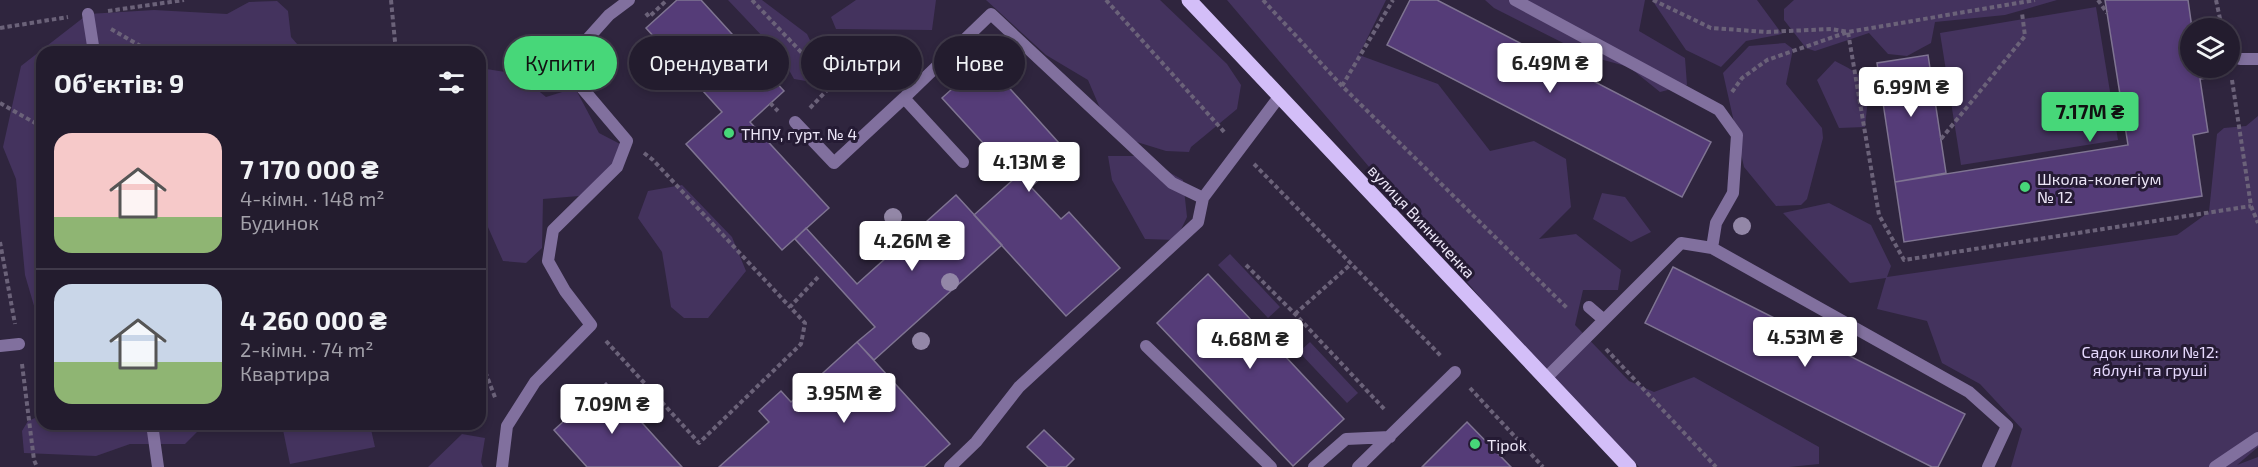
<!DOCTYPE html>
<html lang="uk">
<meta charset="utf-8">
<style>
:root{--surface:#231c2e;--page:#2f293a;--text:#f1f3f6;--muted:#a3a1aa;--line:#403a4a;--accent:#47d779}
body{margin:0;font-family:"Exo 2",sans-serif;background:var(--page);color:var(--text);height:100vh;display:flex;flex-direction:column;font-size:22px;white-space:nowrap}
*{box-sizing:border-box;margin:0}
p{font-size:20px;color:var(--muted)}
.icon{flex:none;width:33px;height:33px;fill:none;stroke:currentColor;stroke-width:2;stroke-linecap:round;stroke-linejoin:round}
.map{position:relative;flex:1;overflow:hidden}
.sheet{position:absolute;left:36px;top:46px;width:450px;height:384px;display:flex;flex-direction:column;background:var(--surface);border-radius:18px;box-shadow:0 3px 9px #0003,0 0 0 2px var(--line)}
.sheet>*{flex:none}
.guide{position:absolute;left:504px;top:36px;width:570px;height:54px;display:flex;gap:12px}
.controls{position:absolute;left:2180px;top:18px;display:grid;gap:12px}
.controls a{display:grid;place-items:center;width:60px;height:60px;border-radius:50%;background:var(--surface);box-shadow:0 3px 9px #0003,0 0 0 2px var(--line);font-size:30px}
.price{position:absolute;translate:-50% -51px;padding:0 14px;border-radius:6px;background:#fff;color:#222;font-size:20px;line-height:39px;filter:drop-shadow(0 2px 3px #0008)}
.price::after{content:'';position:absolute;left:50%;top:36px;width:18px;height:14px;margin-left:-9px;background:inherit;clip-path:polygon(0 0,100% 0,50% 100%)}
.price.selected{background:var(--accent);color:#111}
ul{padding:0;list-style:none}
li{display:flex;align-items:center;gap:18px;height:150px;padding:0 18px}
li+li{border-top:2px solid var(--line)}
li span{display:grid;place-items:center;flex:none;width:168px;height:120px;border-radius:18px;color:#555}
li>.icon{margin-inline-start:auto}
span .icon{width:72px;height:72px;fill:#fffc;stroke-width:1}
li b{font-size:26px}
h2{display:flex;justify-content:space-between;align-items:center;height:72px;padding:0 18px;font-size:26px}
.pill{padding:0 21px;border-radius:27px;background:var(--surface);box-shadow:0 3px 9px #0003,0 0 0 2px var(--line);font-size:21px;line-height:54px}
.pill.selected{background:var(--accent);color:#111}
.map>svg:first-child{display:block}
.green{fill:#44335e}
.building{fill:#553c78;stroke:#7f7492;stroke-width:1.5}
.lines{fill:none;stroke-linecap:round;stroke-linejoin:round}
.path{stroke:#6b6279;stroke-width:4;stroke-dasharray:4.5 3;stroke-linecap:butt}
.lane{stroke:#81709e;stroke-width:12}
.primary{stroke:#d3bef8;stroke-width:15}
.tree{fill:#9387a7}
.poi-dot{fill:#47d779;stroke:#251b34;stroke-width:2}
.labels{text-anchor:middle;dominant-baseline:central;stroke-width:6;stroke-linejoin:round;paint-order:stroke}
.poi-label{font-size:16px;fill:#ece6f7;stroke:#251b34;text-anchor:start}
.street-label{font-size:16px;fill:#ece6f7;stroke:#251b34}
.park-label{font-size:16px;fill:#e5d8fd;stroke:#251b34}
</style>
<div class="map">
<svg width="2258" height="467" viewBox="0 0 2258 467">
<rect width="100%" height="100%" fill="#2f253e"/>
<!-- green -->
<path class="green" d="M728 0H762L807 34 826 73 818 83 794 79 781 56Z
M856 0H936L932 30 836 29 831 17Z
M986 0H1160L1227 64 1241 85 1237 109 1191 147 1189 152 1166 151 1111 134 1088 80 1046 55Z
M1227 0H1386L1359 55 1438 84 1490 151 1534 141 1566 159 1571 207 1539 239 1576 234 1621 270 1618 290H1583L1575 325 1629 381 1654 392 1694 377 1819 447V464L1789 467H1639L1507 329Z
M1485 0H1645L1639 31 1685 58 1687 85 1660 92 1629 67 1589 56 1494 8Z
M1652 0H1757L1782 34 1746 41 1721 67 1686 50Z
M1794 0H2057L2005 15 1935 22 1931 43 1907 56 1888 54 1869 33 1815 51 1806 48 1784 20V9Z
M277 1 288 11 291 37 304 52H42V333L25 275 16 179 3 147 21 66 88 14 154 10 227 14 249 2Z
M2096 7 2118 140 1961 165 1940 33Z
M1785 43 1793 49 1786 84 1822 128 1823 138 1807 199 1801 205 1776 206 1744 167 1723 73 1749 46Z
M1835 61C1875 81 1869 85 1865 127L1839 128 1817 80Z
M480 68 518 74 546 97 575 88 599 133 622 145 617 167 579 196 543 199 542 248 526 263 503 261 480 209Z
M2258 116V447L2237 465 2258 457V467H2011L2022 429 1980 384 1942 363 1927 321 1877 309 1886 278 1850 283 1783 213 1829 203 1871 225 1891 266 1887 277 2177 235 2209 212 2217 134 2224 128 2246 126Z
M1108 156H1140L1183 180 1187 217 1176 240 1145 239 1112 180Z
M682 185 732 237 746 271 708 318H684L671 307 662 252 638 218 648 191Z
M1602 193 1625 197 1651 232 1631 242 1593 219Z
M1230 254 1280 307 1268 318 1218 265Z
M1310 342 1358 393 1347 403 1299 352Z
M42 415V424L204 425 185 444H130L96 456 24 453 22 431 28 421Z
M282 425H370L375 447 290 464Z
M462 434 485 438 481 462 483 467H428Z"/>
<!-- building -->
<path class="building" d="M677 0H701L784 91 750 122 829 208 782 250 686 144 722 112 646 28Z
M1410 0H1437L1711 142 1682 197 1387 45Z
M2105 0H2188L2192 28H2190V68H2212L2213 77 2200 79 2208 132 2193 135 2202 196 1904 242 1895 182 2128 145Z
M1928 55 1946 173 1895 182 1877 63Z
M984 60 1068 153 1031 187 1061 219 1069 212 1120 268 1066 316 974 215 1015 178 942 98Z
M956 195 1002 245 874 360 857 342 875 327 795 239 806 228 857 284Z
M1673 267 1965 414 1938 467H1932L1645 323Z
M1208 274 1344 419 1293 466 1157 323Z
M857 342 950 444 924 467H719L769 422 759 411 781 391 791 402Z
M606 383 682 467H587L554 430Z
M1467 422 1511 467H1422Z
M1044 430 1074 459 1066 467H1048L1027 447Z"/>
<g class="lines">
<!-- path -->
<path class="path" d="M391 0 396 52
M752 0 832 85
M1106 0 1226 134
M1263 0 1342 86 1568 309
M1653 0 1711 28 1767 32 1831 29 1848 32 1879 215 1904 260 2251 206
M2098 0 2107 13
M2216 0 2222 28
M108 11 184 0
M646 13 649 17 667 0
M0 28 68 17
M111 29 151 52
M2232 80 2251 206 2258 223
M1342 86 1393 0
M1732 92 1742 78 1767 60 1848 32 2035 0
M0 103 42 127
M770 103 778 111
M810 108 851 65 877 92
M1941 139 2025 36 2022 13
M644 153 653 160 790 307
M1254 164 1441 356
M0 242 15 324
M1246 265 1295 314 1386 411
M1295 314 1350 265
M606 341 699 443 801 344 805 323 790 307 818 277
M1606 349 1716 467
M480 358 496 400
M22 364 34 460 37 467
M1470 388 1543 467"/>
<!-- lane -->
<path class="lane" d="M1515 0 1719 110 1737 135 1733 193 1716 223 1712 248 1969 392 2007 426 1988 467
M88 14 94 52
M2240 59H2258
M904 98 991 14 1172 183 1203 198
M795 122 834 163 904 98 963 162
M1589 307 1604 320
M0 346 19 344
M1146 346 1271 467
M1545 379 1681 243 1712 248
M152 424 158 467
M502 467 507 426 535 382 591 325 565 291 548 261 553 230 617 167 627 141 577 82 574 54 609 15 629 0
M950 467 976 442 1019 387 1198 222 1203 198 1279 97
M1314 467 1346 439 1390 437
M1358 467 1455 372
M2215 467 2258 438"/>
<!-- primary -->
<path class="primary" d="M1189 0 1629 467"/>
</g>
<!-- trees -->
<g class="tree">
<circle cx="893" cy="217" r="9"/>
<circle cx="1742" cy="226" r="9"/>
<circle cx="871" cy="238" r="9"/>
<circle cx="950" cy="282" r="9"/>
<circle cx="921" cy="341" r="9"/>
</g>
<!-- markers -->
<g class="poi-dot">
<circle cx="729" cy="133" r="6"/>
<circle cx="2025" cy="187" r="6"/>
<circle cx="1475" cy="444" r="6"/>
</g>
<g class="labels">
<!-- poi labels -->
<g class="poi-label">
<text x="741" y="133">ТНПУ, гурт. № 4</text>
<text x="2037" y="178">Школа-колегіум<tspan x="2037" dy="18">№ 12</tspan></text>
<text x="1487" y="444">Tipok</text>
</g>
<!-- street labels -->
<g class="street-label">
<text transform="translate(1422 221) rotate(47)">вулиця Винниченка</text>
</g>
<!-- park labels -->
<g class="park-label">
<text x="2150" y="351">Садок школи №12:<tspan x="2150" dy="18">яблуні та груші</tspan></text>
</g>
</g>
</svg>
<div class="controls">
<a><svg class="icon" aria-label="layers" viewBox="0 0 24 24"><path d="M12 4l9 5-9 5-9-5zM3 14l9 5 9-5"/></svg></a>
</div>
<b class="price" style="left:1550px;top:94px">6.49M ₴</b>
<b class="price" style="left:1911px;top:118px">6.99M ₴</b>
<b class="price selected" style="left:2090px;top:143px">7.17M ₴</b>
<b class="price" style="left:1029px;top:193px">4.13M ₴</b>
<b class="price" style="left:912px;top:272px">4.26M ₴</b>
<b class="price" style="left:1805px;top:368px">4.53M ₴</b>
<b class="price" style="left:1250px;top:370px">4.68M ₴</b>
<b class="price" style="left:844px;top:424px">3.95M ₴</b>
<b class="price" style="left:612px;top:435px">7.09M ₴</b>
<div class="guide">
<a class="pill selected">Купити</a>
<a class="pill">Орендувати</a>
<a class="pill">Фільтри</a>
<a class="pill">Нове</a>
</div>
<section class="sheet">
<h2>Об’єктів: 9<svg class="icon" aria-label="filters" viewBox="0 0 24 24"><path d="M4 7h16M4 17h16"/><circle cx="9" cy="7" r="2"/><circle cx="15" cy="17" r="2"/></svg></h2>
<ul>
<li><span style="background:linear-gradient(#f6c9c9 70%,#8fb573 0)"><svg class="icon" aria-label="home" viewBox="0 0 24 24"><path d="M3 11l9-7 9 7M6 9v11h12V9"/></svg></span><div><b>7 170 000 ₴</b><p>4-кімн. · 148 m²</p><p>Будинок</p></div></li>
<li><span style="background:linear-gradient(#c9d6e8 65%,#8fb573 0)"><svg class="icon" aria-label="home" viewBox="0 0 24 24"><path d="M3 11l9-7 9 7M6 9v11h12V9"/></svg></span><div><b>4 260 000 ₴</b><p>2-кімн. · 74 m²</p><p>Квартира</p></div></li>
</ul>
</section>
</div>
